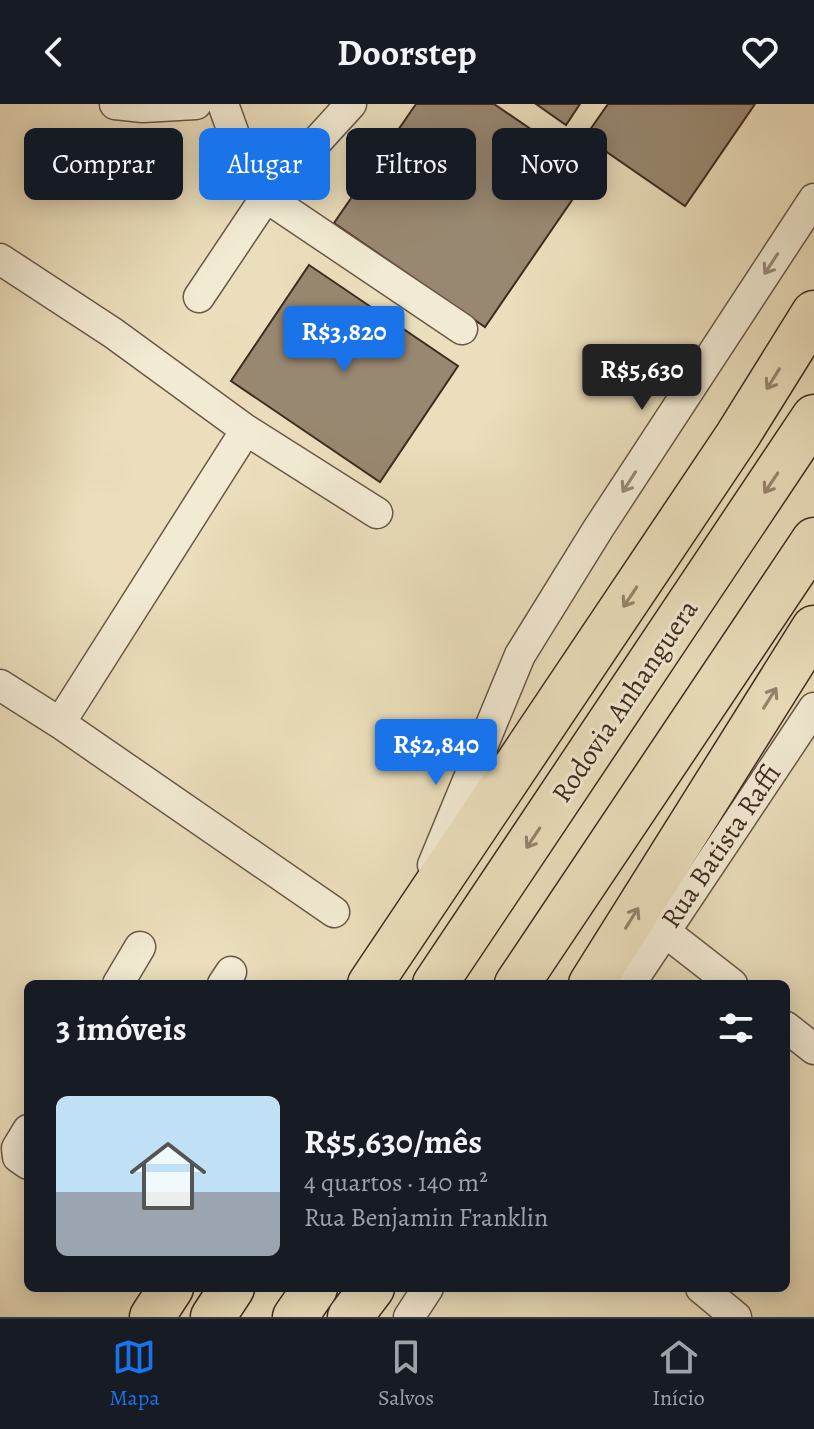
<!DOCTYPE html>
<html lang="pt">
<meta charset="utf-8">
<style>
:root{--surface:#171b24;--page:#20242c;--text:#f1f3f6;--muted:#9ea1a6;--line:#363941;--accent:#1a73e8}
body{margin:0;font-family:Alegreya,serif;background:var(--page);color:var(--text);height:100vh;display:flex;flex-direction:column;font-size:30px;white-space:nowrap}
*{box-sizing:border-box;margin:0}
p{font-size:26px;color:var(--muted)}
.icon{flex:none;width:44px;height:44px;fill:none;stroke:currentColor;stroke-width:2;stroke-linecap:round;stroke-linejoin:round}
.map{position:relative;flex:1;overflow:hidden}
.side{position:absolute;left:24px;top:876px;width:766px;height:312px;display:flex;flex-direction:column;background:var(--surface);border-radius:12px;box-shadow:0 4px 20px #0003}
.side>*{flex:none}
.top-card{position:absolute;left:24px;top:24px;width:766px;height:72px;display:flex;gap:16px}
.price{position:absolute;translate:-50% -68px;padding:0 18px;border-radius:8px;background:var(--accent);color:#fff;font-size:26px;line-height:52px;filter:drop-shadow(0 2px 4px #0008)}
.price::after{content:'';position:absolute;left:50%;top:48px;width:24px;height:18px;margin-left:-12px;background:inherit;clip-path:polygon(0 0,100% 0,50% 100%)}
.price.active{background:#222;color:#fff}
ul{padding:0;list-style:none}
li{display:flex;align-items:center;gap:24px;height:200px;padding:0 32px}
li span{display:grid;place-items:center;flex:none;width:224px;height:160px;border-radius:12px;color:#555}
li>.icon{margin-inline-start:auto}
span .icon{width:96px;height:96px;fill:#fffc;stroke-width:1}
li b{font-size:34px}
h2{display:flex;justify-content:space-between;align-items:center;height:96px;padding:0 32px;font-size:34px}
.pill{padding:0 28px;border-radius:12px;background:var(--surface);box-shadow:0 4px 20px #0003;font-size:28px;line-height:72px}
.pill.active{background:var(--accent);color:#fff}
header{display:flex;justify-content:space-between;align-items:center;height:104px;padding:0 32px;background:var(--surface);font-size:36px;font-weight:700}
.tabs{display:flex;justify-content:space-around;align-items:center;height:112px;border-top:2px solid var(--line);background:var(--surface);font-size:22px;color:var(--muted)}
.tabs a{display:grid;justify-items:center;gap:4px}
.tabs .active{color:var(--accent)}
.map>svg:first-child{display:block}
.building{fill:#998871;stroke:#402b20;stroke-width:2}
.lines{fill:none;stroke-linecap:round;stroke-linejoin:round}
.minor-casing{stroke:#6b5847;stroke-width:33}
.highway-casing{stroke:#402b20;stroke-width:47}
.minor{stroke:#f2ead3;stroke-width:30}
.highway{stroke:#ebdebc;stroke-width:44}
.oneway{stroke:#998a7a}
.oneway2{stroke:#96846e}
.labels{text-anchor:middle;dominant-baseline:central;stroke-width:6;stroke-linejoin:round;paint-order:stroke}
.street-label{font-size:28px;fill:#402b20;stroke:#f2ead3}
</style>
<header><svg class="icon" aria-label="back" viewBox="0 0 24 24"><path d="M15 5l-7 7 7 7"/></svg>Doorstep<svg class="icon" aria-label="heart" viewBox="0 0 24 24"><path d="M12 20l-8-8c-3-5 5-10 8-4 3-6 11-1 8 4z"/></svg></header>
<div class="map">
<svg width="814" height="1213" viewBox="0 0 814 1213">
<rect width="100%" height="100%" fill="#ebdebc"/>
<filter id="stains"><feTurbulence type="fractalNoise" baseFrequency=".0025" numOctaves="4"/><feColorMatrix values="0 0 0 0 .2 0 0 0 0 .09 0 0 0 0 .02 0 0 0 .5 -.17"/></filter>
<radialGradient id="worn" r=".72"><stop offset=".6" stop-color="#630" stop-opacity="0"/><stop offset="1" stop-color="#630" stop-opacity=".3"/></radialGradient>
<!-- building -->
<path class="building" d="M416 0H494L592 67 485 223 334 119Z
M536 0H580L566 21Z
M608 0H755L685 102 585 33Z
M309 161 458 262 380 378 231 277Z"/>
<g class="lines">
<!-- minor casing -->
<g class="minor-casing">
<path id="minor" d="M115 0 143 3 196 0
M223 0 244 58 266 93 462 225
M0 155 113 229 246 326 377 409
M199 193 266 93 351 0
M0 581 60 619 334 808
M60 619 246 326
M433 761 520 551 598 425 814 95
M664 827 732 880
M118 880 140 843
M223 880 231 868
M630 880 814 604
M786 923 814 945
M28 1026 17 1044 18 1053 28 1060
M701 1184 736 1213
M409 1213 428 1184"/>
</g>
<!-- highway casing -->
<g class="highway-casing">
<path id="highway" d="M370 880 738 331 814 209
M435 880 814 313
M517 880 814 436
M591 880 814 524
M152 1213 171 1184
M213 1213 232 1184
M295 1213 315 1184
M350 1213 372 1184"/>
</g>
<!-- minor -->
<use href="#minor" class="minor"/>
<!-- highway -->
<use href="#highway" class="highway"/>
</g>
<!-- one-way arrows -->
<defs><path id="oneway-shaft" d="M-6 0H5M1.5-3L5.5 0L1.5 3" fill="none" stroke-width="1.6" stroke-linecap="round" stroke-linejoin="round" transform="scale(2)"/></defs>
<g class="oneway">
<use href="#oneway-shaft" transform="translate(771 160) rotate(123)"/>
<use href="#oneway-shaft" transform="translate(629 378) rotate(123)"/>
</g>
<g class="oneway2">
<use href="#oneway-shaft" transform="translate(773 275) rotate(122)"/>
<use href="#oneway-shaft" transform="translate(771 379) rotate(124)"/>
<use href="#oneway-shaft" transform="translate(630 493) rotate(124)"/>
<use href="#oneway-shaft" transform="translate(770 594) rotate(-58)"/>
<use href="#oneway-shaft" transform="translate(533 734) rotate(124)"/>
<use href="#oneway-shaft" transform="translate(632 814) rotate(-58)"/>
</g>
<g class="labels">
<!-- street labels -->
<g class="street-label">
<text transform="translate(625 597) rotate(-56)">Rodovia Anhanguera</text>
<text transform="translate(721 742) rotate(-56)">Rua Batista Raffi</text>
</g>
</g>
<rect width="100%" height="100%" filter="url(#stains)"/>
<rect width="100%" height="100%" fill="url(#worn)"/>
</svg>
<b class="price" style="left:344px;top:270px">R$3,820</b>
<b class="price active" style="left:642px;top:308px">R$5,630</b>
<b class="price" style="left:436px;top:683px">R$2,840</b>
<div class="top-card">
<a class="pill">Comprar</a>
<a class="pill active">Alugar</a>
<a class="pill">Filtros</a>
<a class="pill">Novo</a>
</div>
<section class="side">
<h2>3 imóveis<svg class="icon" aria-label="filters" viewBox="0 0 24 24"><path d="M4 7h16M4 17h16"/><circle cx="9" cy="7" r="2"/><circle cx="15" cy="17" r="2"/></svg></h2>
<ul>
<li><span style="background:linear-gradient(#bfe0f5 60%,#9aa5b1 0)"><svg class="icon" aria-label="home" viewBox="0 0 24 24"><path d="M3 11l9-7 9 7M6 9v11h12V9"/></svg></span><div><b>R$5,630/mês</b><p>4 quartos · 140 m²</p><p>Rua Benjamin Franklin</p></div></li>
</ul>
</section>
</div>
<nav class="tabs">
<a class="active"><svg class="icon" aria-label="map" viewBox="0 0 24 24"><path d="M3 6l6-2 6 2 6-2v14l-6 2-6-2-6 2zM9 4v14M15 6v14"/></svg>Mapa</a>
<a><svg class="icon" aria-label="saved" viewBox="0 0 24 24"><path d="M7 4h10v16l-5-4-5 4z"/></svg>Salvos</a>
<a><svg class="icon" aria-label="home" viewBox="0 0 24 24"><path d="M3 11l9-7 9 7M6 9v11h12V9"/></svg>Início</a>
</nav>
